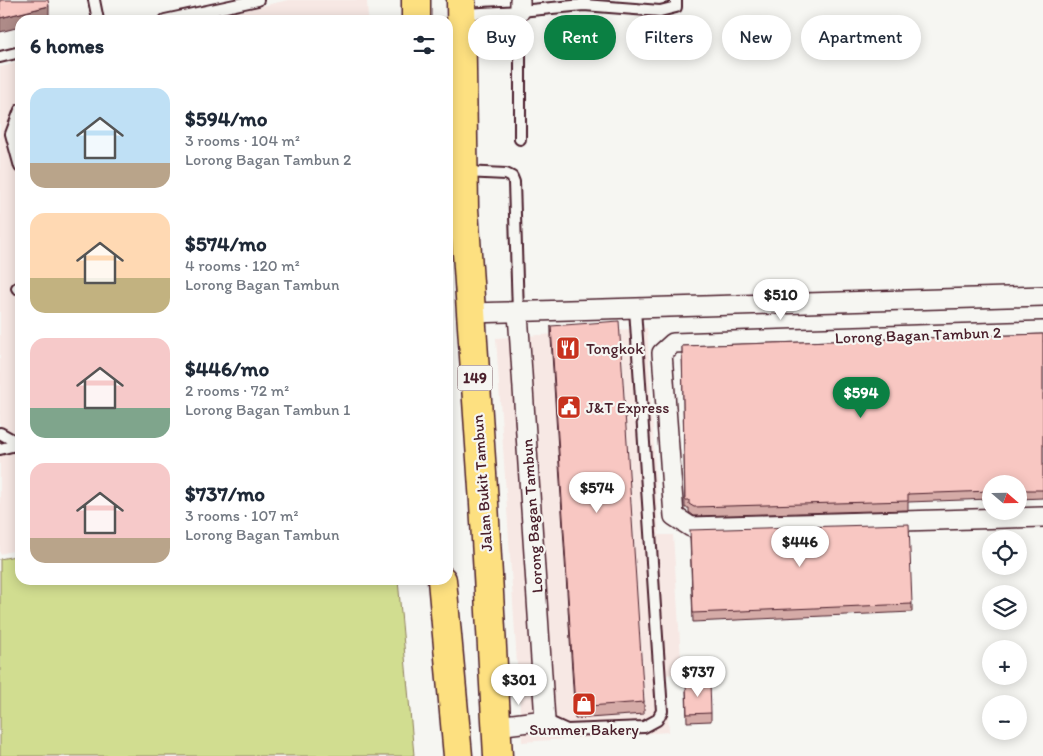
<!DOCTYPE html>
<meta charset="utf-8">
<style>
:root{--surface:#fff;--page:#f2f2f3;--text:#1f2937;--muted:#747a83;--accent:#0b8043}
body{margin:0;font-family:Itim,sans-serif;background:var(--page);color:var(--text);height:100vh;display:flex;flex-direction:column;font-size:19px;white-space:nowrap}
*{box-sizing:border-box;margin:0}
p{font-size:16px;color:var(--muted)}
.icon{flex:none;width:28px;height:28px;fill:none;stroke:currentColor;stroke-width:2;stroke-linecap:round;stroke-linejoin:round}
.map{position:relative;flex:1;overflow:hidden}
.drawer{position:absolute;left:15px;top:15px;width:438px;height:570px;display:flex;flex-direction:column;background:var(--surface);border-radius:15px;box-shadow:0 2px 12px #0003}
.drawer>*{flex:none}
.guide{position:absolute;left:468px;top:15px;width:475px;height:45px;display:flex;gap:10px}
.needle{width:32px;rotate:110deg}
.controls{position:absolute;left:982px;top:475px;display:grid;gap:10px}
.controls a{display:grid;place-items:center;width:45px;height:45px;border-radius:50%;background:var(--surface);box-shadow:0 2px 12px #0003;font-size:25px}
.price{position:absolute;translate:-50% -42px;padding:0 11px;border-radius:18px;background:#fff;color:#222;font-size:16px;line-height:32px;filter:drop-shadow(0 1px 2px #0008)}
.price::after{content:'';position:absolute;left:50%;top:30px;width:15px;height:11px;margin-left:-8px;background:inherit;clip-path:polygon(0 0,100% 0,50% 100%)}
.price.active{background:var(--accent);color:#fff}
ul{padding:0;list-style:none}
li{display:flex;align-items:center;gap:15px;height:125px;padding:0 15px}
li span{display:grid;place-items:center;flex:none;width:140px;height:100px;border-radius:15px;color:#555}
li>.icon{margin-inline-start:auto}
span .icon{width:60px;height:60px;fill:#fffc;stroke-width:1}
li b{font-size:21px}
h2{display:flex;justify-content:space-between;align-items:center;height:60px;padding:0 15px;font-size:21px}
.tag{padding:0 18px;border-radius:22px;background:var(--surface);box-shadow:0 2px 12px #0003;font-size:18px;line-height:45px}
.tag.active{background:var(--accent);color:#fff}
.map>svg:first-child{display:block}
.built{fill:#f7e8e4}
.green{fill:#d1dd90;stroke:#8e7e5e}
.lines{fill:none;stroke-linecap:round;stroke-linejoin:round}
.service-casing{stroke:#4a1f2b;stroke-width:14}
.minor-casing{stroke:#4a1f2b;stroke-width:22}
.primary-casing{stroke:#4a1f2b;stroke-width:31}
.service{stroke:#f6f6f2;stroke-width:10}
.minor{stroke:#f6f6f2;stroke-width:19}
.primary{stroke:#fde080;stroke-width:28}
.wall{fill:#d5aba7;stroke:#4a1f2b}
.shaded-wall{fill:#ae8b88;stroke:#4a1f2b}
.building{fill:#f8c7c2;stroke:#4a1f2b}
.labels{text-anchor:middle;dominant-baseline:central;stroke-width:4.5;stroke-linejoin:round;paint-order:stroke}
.shield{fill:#f6f6f2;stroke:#7e6067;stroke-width:1}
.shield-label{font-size:15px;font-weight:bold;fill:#4a1f2b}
.street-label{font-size:16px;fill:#4a1f2b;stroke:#f6f6f2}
.poi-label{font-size:16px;fill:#4a1f2b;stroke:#f6f6f2;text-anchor:start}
</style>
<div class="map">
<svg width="1043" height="756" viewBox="0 0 1043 756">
<rect width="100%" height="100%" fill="#f6f6f2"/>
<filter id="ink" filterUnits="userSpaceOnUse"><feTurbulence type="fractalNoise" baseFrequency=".02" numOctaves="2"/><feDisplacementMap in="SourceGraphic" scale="10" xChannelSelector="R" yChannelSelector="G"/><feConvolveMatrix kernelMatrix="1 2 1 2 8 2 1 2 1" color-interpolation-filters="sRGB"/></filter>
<g filter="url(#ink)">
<!-- built -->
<path class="built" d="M288 0H367L368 20H202Z
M20 62V549L0 554V67Z
M647 328 659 535H673L682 673 666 675 669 732 522 742 496 338Z"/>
<!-- green -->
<path class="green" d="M20 555V580H398L414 755 410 756H0V559Z"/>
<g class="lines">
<!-- service casing -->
<g class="service-casing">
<path id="service" d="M94 0 98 20
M584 5 660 11 676 7V0
M463 14 520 11 584 5V0
M165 20 258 0
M0 57 20 52
M20 110 11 134 20 167
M520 139V11
M464 172 506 174 512 177 514 182 518 313
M17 288 20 287
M0 433 20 444
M0 449 20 444
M545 720 567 730 644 727 657 720 662 711 635 309"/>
</g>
<!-- minor casing -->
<g class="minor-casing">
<path id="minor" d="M520 0V11
M471 313 1043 296
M1043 331 673 343 662 353 674 516 691 527 1043 517
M497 726 545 720 518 313"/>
</g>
<!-- primary casing -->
<g class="primary-casing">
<path id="primary" d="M416 0V20
M461 0 464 209 484 503 498 756
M442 580 458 756"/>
</g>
<!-- service -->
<use href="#service" class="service"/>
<!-- minor -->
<use href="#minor" class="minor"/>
<!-- primary -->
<use href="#primary" class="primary"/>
</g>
<!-- wall -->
<path class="wall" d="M551 326 644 702V714L575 719 551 338Z
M1043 334V498L1019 499V484H991V499L908 502V510L694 516 689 512V508H685L682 346Z
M690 538 912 604V612L693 622Z
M686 691 711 713V721L687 722Z"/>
<!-- shaded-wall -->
<path class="shaded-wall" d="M49 6V20H20V27L0 32V18Z"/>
<!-- building -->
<path class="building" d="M0 0H48L49 6 0 18Z
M619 321 644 702 575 707 551 326Z
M1043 334V490H1019V484H991V491L908 494V501L694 507 689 504V500H685L682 346Z
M909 524 912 604 693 613 690 530Z
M710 682 711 713 687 714 686 683Z"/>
</g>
<!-- icons -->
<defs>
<g id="restaurant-square" transform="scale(1.25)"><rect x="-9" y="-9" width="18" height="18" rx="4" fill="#c8321e" stroke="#f6f6f2"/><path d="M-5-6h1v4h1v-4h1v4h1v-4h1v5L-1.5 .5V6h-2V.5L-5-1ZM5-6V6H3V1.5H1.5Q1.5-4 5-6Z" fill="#fff"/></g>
<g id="civic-square" transform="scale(1.25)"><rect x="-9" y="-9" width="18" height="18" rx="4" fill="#c8321e" stroke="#f6f6f2"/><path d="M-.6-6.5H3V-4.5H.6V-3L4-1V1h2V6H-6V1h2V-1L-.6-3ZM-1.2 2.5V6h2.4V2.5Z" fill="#fff"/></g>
<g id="shop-square" transform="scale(1.25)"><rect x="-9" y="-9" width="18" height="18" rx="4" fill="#c8321e" stroke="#f6f6f2"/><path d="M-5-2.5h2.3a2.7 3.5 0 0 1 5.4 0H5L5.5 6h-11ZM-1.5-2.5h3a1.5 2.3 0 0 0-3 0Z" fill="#fff"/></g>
</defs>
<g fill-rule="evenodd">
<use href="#restaurant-square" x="568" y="348"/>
<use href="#civic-square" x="569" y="407"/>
<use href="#shop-square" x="584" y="704"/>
</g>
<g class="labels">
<!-- shield labels -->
<rect class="shield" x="457.5" y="365.5" width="35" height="25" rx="4"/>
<g class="shield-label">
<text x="475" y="378">149</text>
</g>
<!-- street labels -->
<g class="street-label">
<text transform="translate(918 335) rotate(-2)">Lorong Bagan Tambun 2</text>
<text transform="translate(482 483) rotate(-94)">Jalan Bukit Tambun</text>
<text transform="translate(532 516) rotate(-94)">Lorong Bagan Tambun</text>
</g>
<!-- poi labels -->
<g class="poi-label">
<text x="586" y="348">Tongkok</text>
<text x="586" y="407">J&amp;T Express</text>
<text x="584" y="729" text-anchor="middle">Summer Bakery</text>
</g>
</g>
</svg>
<div class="controls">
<a><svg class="needle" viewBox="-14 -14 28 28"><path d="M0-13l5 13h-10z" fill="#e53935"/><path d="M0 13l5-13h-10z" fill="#747a83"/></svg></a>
<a><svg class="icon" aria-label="locate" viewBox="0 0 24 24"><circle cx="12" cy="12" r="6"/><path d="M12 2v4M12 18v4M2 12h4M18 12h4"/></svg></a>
<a><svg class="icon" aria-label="layers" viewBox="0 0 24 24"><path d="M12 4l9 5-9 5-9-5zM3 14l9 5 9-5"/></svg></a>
<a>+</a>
<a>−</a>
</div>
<b class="price" style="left:781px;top:321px">$510</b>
<b class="price active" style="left:861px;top:419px">$594</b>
<b class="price" style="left:597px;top:514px">$574</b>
<b class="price" style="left:800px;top:568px">$446</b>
<b class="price" style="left:698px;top:698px">$737</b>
<b class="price" style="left:519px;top:706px">$301</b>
<div class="guide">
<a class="tag">Buy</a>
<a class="tag active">Rent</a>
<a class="tag">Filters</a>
<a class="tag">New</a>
<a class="tag">Apartment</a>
</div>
<section class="drawer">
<h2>6 homes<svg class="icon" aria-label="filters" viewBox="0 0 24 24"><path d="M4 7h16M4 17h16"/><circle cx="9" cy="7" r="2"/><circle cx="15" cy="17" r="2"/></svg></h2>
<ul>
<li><span style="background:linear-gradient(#bfe0f5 75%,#b9a48a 0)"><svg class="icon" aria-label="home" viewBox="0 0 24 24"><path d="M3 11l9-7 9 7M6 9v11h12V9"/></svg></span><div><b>$594/mo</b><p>3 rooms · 104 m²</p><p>Lorong Bagan Tambun 2</p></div></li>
<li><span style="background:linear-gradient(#ffd9b3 65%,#c2b280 0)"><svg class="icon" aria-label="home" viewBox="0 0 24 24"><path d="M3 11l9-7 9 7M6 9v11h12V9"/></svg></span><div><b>$574/mo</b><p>4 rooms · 120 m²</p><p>Lorong Bagan Tambun</p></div></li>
<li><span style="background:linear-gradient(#f6c9c9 70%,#7fa58c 0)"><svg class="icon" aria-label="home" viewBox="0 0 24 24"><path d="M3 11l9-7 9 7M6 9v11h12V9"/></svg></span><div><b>$446/mo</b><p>2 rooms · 72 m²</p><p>Lorong Bagan Tambun 1</p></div></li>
<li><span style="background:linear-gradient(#f6c9c9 75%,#b9a48a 0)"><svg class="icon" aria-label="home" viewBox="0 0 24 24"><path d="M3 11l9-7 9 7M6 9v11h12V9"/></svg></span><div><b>$737/mo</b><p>3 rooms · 107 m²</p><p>Lorong Bagan Tambun</p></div></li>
</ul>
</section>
</div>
